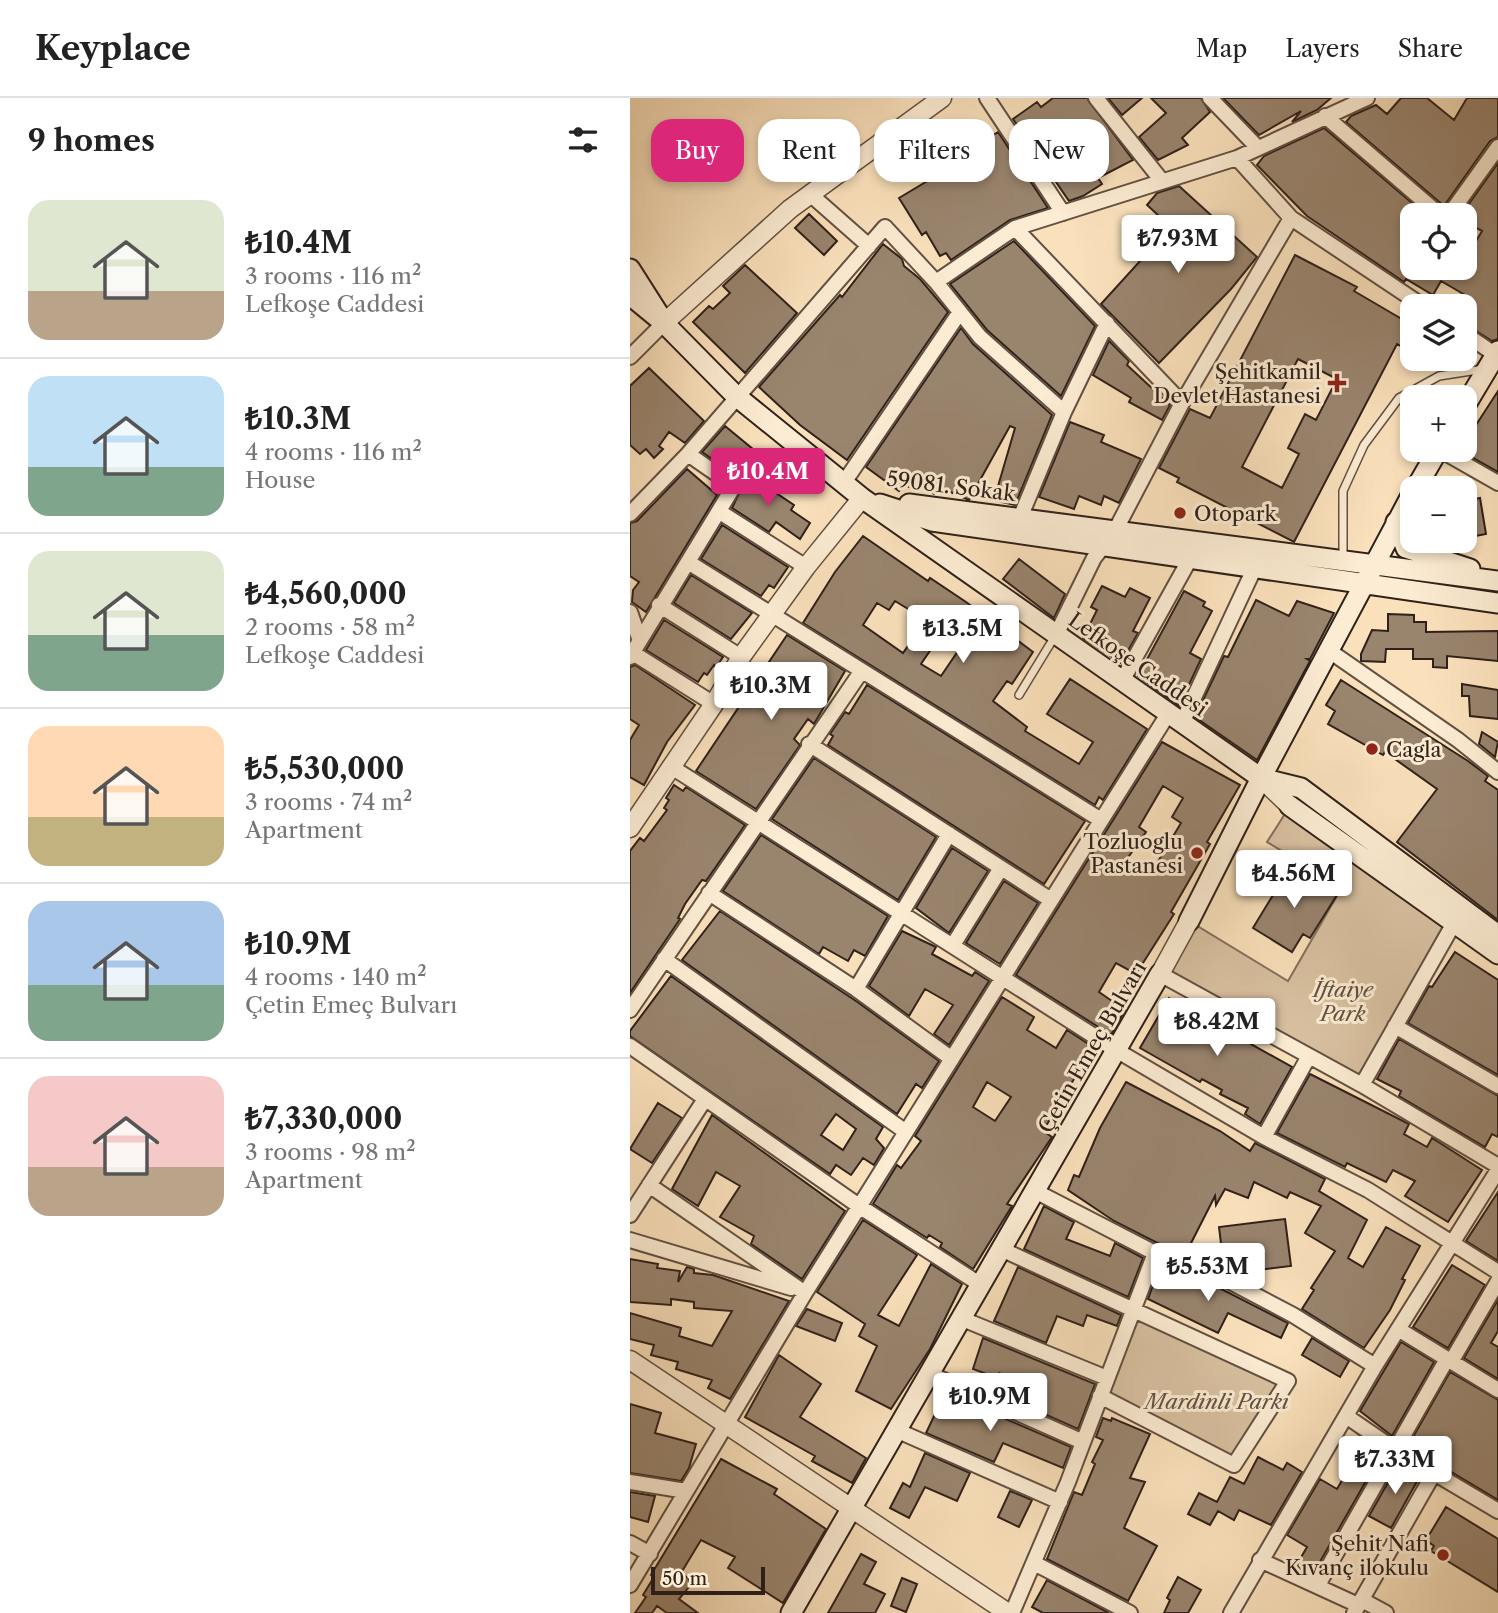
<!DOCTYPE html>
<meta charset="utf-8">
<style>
:root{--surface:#fff;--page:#f6f6f6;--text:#222;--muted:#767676;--line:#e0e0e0;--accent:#db2777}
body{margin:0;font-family:"Libre Caslon Text",serif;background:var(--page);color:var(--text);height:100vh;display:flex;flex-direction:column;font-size:26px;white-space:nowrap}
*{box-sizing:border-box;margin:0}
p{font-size:23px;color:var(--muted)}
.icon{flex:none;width:38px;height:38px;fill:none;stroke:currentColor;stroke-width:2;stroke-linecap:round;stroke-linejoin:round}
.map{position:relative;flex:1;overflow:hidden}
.sheet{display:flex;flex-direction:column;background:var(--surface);width:630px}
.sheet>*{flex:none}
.hud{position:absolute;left:21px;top:21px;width:665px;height:63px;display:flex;gap:14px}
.tools{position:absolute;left:770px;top:105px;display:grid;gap:14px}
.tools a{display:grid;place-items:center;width:77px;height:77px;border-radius:14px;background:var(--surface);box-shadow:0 4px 10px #0003;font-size:35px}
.scale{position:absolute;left:21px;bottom:18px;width:114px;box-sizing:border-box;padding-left:7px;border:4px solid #30201a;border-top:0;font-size:19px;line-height:24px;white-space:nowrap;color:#30201a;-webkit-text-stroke:5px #fcecd3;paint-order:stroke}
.price{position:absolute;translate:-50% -60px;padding:0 16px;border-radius:7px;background:#fff;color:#222;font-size:23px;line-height:46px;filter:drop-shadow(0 2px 4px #0008)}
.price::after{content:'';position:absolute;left:50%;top:42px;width:21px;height:16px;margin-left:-10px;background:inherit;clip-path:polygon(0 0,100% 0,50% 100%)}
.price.on{background:var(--accent);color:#fff}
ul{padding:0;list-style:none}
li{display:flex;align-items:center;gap:21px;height:175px;padding:0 28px}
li+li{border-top:2px solid var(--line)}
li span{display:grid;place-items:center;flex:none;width:196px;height:140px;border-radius:21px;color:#555}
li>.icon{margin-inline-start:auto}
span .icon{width:84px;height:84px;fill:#fffc;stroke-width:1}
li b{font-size:30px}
h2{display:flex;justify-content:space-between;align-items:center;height:84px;padding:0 28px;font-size:30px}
.chip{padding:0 24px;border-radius:21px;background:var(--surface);box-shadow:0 4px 10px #0003;font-size:24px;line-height:63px}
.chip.on{background:var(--accent);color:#fff}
header{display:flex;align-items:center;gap:42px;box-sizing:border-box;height:98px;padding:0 35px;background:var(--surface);border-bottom:2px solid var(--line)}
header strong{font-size:33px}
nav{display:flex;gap:38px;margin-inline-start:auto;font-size:24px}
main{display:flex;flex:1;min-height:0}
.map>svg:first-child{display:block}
.green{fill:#d8c0a0;stroke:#84705d;stroke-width:2}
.building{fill:#99846e;stroke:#30201a;stroke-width:2;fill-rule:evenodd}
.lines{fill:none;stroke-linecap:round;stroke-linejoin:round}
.service-casing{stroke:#625042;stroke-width:10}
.minor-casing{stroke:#625042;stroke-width:18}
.tertiary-casing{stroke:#625042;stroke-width:21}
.secondary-casing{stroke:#30201a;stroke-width:23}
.service{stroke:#fcecd3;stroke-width:7}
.minor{stroke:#fcecd3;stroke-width:14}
.tertiary{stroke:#fcecd3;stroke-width:18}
.secondary{stroke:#fcecd3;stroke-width:19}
.poi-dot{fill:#8f2418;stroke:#fcecd3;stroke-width:2.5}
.labels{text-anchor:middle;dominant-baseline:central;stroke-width:6;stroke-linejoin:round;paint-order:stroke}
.poi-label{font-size:21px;fill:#30201a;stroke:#fcecd3;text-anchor:end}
.street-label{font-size:21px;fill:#30201a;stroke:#fcecd3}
.park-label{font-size:21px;font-style:italic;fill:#625042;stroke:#fcecd3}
</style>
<header>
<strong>Keyplace</strong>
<nav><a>Map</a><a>Layers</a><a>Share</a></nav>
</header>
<main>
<section class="sheet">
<h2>9 homes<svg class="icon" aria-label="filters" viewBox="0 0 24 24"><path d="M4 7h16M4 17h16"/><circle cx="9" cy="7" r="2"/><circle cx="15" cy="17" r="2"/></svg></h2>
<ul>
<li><span style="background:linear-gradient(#dfe7d0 65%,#b9a48a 0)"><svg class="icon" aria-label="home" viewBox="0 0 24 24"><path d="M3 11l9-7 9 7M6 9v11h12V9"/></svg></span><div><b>₺10.4M</b><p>3 rooms · 116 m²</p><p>Lefkoşe Caddesi</p></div></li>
<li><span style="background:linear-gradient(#bfe0f5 65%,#7fa58c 0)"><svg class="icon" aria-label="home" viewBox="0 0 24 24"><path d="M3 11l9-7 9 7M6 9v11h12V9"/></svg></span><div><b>₺10.3M</b><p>4 rooms · 116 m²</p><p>House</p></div></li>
<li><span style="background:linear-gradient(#dfe7d0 60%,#7fa58c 0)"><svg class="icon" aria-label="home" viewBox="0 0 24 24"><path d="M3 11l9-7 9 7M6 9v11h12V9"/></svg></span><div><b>₺4,560,000</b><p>2 rooms · 58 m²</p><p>Lefkoşe Caddesi</p></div></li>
<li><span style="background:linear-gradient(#ffd9b3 65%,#c2b280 0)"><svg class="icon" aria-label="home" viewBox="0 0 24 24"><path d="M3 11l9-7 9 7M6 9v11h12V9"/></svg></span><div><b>₺5,530,000</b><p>3 rooms · 74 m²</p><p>Apartment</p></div></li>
<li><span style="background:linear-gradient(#a9c7e8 60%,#7fa58c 0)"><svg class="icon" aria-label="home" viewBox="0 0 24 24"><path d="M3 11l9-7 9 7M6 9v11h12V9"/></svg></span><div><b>₺10.9M</b><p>4 rooms · 140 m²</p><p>Çetin Emeç Bulvarı</p></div></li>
<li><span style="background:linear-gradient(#f6c9c9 65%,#b9a48a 0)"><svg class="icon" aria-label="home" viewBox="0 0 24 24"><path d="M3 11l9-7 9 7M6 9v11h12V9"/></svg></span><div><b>₺7,330,000</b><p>3 rooms · 98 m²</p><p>Apartment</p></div></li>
</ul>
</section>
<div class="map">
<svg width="868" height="1515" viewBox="0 0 868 1515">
<rect width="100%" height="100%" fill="#fae1bc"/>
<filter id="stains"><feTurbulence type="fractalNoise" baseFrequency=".00286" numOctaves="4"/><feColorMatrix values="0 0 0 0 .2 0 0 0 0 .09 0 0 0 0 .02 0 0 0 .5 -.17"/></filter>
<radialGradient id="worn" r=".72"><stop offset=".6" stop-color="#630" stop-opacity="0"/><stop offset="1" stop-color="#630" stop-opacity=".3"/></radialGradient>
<!-- green -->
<path class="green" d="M660 708 824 825 732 987 530 876 559 823 658 883 712 789 637 744Z
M505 1211 658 1283 604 1367 470 1298Z"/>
<!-- building -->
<path class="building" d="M423 0H457L503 62 468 80 472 86 453 98 439 103 383 21 407 4 411 9Z
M478 0H512L492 17Z
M521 0H571L580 14 552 40 558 47 528 62 509 39 536 15Z
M593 0H701L687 12 662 24 671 13 629 37Z
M771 0H797L824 22 837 0H868V39L860 43 814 108 716 24 721 18 746 7 757 16Z
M694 30 796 117H782V170H835V162L852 133 835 124V117H831L868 65V241L862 243 835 226V197L811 183 803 197 776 181 774 184 677 118 627 67 634 58Z
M368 34 418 110 380 122 321 162 316 155 310 158 296 134 292 137 269 100 314 73 311 69Z
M549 88 627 159 601 191 529 265 471 206 541 129 517 107 527 95Z
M179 116 207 143 194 157 165 130Z
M384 143 465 228 431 298 357 232 320 186Z
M253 146 272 161 274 168 290 181 318 214 217 362 170 327 129 289 210 197 212 199Z
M665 157 727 189 724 193 782 227V239L776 251 767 246 664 444 547 384 549 380 529 370 560 311 580 320ZM668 261 707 281 686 322 675 316 658 350 669 356 652 390 612 369Z
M115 167 167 215 115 275 63 224 79 208 83 211 100 195 93 188Z
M331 230 343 246 422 317 385 407 364 402 385 330 380 328 339 402 309 389 304 396 284 383 279 389 274 386 269 393 236 369Z
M479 243 499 263 497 267 540 307 532 322 499 304 501 300 463 277Z
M19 270 74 323 55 345 39 334 29 348 33 351 24 360 16 351 10 356 0 347V288Z
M868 293V374L829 352H835V344Z
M440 324 474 337 471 344 511 361 489 405 474 398 471 407 449 398 444 411 409 399Z
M95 328 124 352 112 367 100 358 92 368 72 354Z
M57 371 87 397 16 514 2 504 3 492 9 484 0 478V425L7 423Z
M118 376 164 407 161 412 180 425 170 441 146 424 139 434 102 410Z
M850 400 856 436 835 440V403Z
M92 427 158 469 144 490 139 487 131 498 71 461Z
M233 438 298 483 300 480 336 504 403 554 382 586 377 583 363 603 397 629 395 633 449 666 463 644 417 616 440 581 517 631 473 702 469 699 465 707 173 525 205 474ZM265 503 296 522 273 555 233 527 247 505 259 512ZM310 538 330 550 311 578 291 566Z
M389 461 435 496 424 520 373 481Z
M61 477 122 515 101 541 44 505Z
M472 488 495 499 500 490 520 500 503 533 508 535 491 565 453 540 467 512 461 509Z
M554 493 575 504 573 508 582 513 560 555 571 561 549 608 508 578Z
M626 502 659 518 667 503 704 515 680 561H677L680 563 627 662 565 619 594 558 598 559Z
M758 516 784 517V524H796V534L868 533V563L817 558V570L803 569V561H783V551H756L755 564 731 563V556L742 532 758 533Z
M34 522 93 559 86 569 84 567 77 577 74 575 68 584 16 552Z
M157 537 215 573 184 626 178 621 164 641 170 647 126 711 66 673Z
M5 567 65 607 37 644 14 687 0 679V642L9 627 0 621V569Z
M711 582 838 663 858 678 855 683 868 692V822L767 744 807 691 755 654 753 657 698 626 705 613 696 607Z
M832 586 868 592V621L840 618 839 598H832Z
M237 587 455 723 414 786 198 647 203 638 200 636 215 614 219 616Z
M852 634 868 644 865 659 849 646Z
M532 644 610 687 577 744 580 746 541 814 544 816 506 876 486 865 469 894 495 912 481 937 386 877ZM533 688 553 700 542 719 551 725 521 775 497 761 516 734 509 729Z
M184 660 306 739 268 802 142 721Z
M44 687 53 693 56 689 115 727 76 783 72 782 55 806 48 820 50 821 0 895V753L10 740 14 743 37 712 34 710 39 702 36 700Z
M131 737 258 818 235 858 224 852 218 863 193 849 189 856 93 793Z
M322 750 358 773 319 835 286 810Z
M660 769 707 797 680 840 673 836 662 854 623 830Z
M374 783 408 805 370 866 336 845Z
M90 813 226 903 309 963 292 990 286 986 267 1016 52 862Z
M272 833 306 849 302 856 342 878 345 874 359 883 319 947 304 936 323 907 295 891 279 918 239 888Z
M825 854 868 882V977L778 925 799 888 802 889Z
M41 878 253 1029 246 1041 254 1050 244 1067 233 1060 221 1077 206 1067 200 1076 0 938V933ZM206 1016 226 1031 213 1052 191 1037Z
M372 899 404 919 397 932 426 950 437 932 463 949 413 1033 422 1039 377 1106 382 1108 343 1171 310 1149 312 1145 299 1137 297 1140 243 1106 267 1067 271 1070 291 1043 285 1038ZM357 984 381 999 365 1023 343 1009Z
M539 900 662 969 630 1026 615 1016 618 1010 590 996 592 992 572 981 570 984 510 950Z
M769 941 868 998V1039L862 1036 855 1049 769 998 771 993 747 981Z
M680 976 779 1026 774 1036 797 1049 802 1040 852 1072 818 1124 775 1098 785 1083 763 1072 756 1084 717 1065 715 1069 647 1035Z
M496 984 590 1033 620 1053 625 1045 695 1081 689 1093 737 1122 718 1160 733 1169 756 1129 790 1148 772 1181 775 1182 760 1212 734 1250 672 1211 684 1192 681 1190 705 1153 675 1135 691 1108 660 1094 657 1100 624 1084 618 1100 595 1091 586 1107 585 1098 557 1153 551 1157 484 1123 438 1092 444 1077 449 1079 470 1030Z
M28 1005 52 1020 22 1065 0 1051Z
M82 1017 215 1113 172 1181 121 1146 124 1138 90 1119 110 1088 86 1074 68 1108 42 1091Z
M868 1094V1163L836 1143Z
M414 1108 444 1124 436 1141 480 1158 485 1145 513 1160 498 1199 394 1151Z
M655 1121 661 1168 604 1175 594 1170 589 1129Z
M233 1122 287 1157 248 1217 269 1228 301 1166 332 1186 300 1251 261 1311 226 1293 247 1248 229 1238 235 1226 187 1194Z
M0 1161 28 1166 27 1170 50 1173 48 1184 57 1169 64 1171V1175L83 1177 159 1203 100 1301 78 1290 82 1282 46 1271 48 1264 21 1257 24 1247 0 1241V1215L51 1230 49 1238 82 1248 102 1213 64 1210V1204L41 1201V1207L0 1204Z
M822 1167 855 1187 818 1250 783 1229Z
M530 1168 551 1179 562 1176 658 1225 651 1240 598 1215 588 1235 518 1201Z
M388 1169 491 1217 487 1228 457 1217 453 1228 427 1218 416 1245 364 1223Z
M868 1202V1233L861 1245 868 1249V1281L834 1260Z
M177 1211 212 1225 205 1243 166 1228Z
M353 1240 465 1286 448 1331 394 1307 402 1290 369 1275 367 1280 343 1271Z
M682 1240 719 1263 710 1279 672 1257Z
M771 1244 804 1264 762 1338 730 1313Z
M149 1257 191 1286 170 1319 236 1360 222 1385 182 1363 185 1358 115 1319Z
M820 1274 868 1302V1402L778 1348Z
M315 1295 441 1349 433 1370 373 1345 364 1364 296 1335Z
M0 1306 31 1315 25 1335 66 1346 59 1370 51 1383 0 1375Z
M473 1320 481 1323 482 1320 520 1336 500 1380 515 1384 494 1430 527 1448 498 1503 417 1461 444 1394 452 1397 465 1366 462 1364 473 1342 466 1339Z
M740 1346 752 1355 683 1476 666 1468 677 1449 657 1437 690 1381 707 1391 720 1369 725 1372Z
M295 1355 340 1375 327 1403 295 1389 279 1420 260 1410 273 1385 280 1389Z
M628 1359 653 1372 657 1365 672 1374 641 1427 609 1412 604 1422 588 1413 580 1427 558 1416 569 1395 587 1404 600 1379 614 1386Z
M91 1361 147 1391 144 1396 196 1431 153 1505 98 1470 105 1459 71 1442 51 1475 63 1484 49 1501 68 1515H37L27 1508 22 1515H5L16 1499 13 1497 24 1479 21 1477Z
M769 1365 790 1378 761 1430 739 1418Z
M380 1393 402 1402 389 1429 368 1419Z
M0 1394 25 1398 18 1424 0 1419Z
M816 1409 868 1441V1494L801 1453 804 1448 796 1442Z
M231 1456 246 1464 234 1486 255 1496 245 1515H198Z
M548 1479 571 1492 558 1515H534L540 1502 537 1500Z
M272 1480 287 1486 276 1514 261 1508Z
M417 1482 479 1515H413L402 1509Z"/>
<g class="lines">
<!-- service casing -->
<g class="service-casing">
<path id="service" d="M713 461V393L734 347 769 300 809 278 854 271
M389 597 425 538"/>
</g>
<!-- minor casing -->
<g class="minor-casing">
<path id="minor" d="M357 0 433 115
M466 0 532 83
M580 0 628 50
M695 18 810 117
M607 60 661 120 793 208
M180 96 239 148
M819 117 868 49
M385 130 552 305
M306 184 385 130 607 60 737 0
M835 236 866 257
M0 259 34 225
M810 352 868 385
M213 386 330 214
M90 414 176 469
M0 416 58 356 255 129 306 184 350 239 434 314
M390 420 434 314 477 225
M58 464 471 722
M29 507 111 559
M0 514 9 540
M426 537 464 460 484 435 552 305 661 120
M698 552 828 642 868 674
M3 555 84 606
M0 559 104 388 58 356
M492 583 561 459
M552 625 625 469
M179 646 421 802
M40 668 486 952 634 1039 738 1092 868 1174
M79 795 226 891 322 961
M323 847 371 770
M34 861 276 1034
M530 876 732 987 868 1068
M226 891 319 736
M0 912 231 574
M765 928 868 988
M0 948 229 1108 351 1187
M732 987 824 825
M634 1039 679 958
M19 1087 175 1195
M405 1093 525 1155
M0 1117 75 1001
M0 1142 161 1190
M371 1151 658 1283 604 1367 470 1298
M330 1220 477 1280
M768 1231 868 1292
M821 1264 868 1183
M300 1276 453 1344
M716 1318 767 1353 868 1413
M266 1332 430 1404
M0 1384 56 1393
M0 1445 20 1456
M630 1462 728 1507
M404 1465 500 1515
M0 1487 175 1195 538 616
M688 1487 817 1261
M732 1502 756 1515
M382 1515 438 1384 525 1155 555 1170 559 1162 663 1217 745 1268
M601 1515 745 1268 868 1072
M724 1515 804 1375"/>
</g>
<!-- tertiary casing -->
<g class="tertiary-casing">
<path id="tertiary" d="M34 225 160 111 312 0
M631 680 660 708
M0 730 84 606 111 559 176 469 232 400
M530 876 559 823
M0 1262 378 1515"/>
</g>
<!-- secondary casing -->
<g class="secondary-casing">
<path id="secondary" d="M0 171 28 215
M0 197 34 225 106 298 232 400 631 680 671 690 868 837
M835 308 868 253
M786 390 808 352
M250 406 302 423 868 505
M279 406 868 483
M766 424 776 450 840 471
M660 708 868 856
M559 823 631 680 782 396
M161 1515 530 876"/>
</g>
<!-- service -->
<use href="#service" class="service"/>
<!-- minor -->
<use href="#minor" class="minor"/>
<!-- tertiary -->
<use href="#tertiary" class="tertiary"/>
<!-- secondary -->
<use href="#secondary" class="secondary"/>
</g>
<!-- markers -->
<g class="poi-dot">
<path d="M703.5 274.5h7v7h7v7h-7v7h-7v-7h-7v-7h7z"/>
<circle cx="550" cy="415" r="7"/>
<circle cx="742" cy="651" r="7"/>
<circle cx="567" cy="755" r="7"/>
<circle cx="813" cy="1457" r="7"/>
</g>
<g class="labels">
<!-- poi labels -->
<g class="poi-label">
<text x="691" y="273">Şehitkamil<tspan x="691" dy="24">Devlet Hastanesi</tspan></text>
<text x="564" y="415" text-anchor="start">Otopark</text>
<text x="756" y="651" text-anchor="start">Cagla</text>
<text x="553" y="743">Tozluoglu<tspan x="553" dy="24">Pastanesi</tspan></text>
<text x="799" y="1445">Şehit Nafi<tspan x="799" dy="24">Kıvanç ilokulu</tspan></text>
</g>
<!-- street labels -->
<g class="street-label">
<text transform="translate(321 388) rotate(7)">59081. Sokak</text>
<text transform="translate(508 566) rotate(35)">Lefkoşe Caddesi</text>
<text transform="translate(462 949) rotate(-60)">Çetin Emeç Bulvarı</text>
</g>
<!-- park labels -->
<g class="park-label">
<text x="713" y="891">İftaiye<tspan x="713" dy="24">Park</tspan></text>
<text x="587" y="1303">Mardinli Parkı</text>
</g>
</g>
<rect width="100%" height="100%" filter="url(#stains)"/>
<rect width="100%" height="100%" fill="url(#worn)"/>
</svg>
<div class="tools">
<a><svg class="icon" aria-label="locate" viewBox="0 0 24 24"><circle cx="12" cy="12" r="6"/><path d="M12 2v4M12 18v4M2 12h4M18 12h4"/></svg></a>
<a><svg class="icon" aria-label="layers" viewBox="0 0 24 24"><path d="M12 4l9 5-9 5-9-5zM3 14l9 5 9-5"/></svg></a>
<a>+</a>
<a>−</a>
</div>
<div class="scale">50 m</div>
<b class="price" style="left:548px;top:177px">₺7.93M</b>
<b class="price on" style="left:138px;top:410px">₺10.4M</b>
<b class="price" style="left:333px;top:567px">₺13.5M</b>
<b class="price" style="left:141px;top:624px">₺10.3M</b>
<b class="price" style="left:664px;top:812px">₺4.56M</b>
<b class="price" style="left:587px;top:960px">₺8.42M</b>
<b class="price" style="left:578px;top:1205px">₺5.53M</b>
<b class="price" style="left:360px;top:1335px">₺10.9M</b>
<b class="price" style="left:765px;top:1398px">₺7.33M</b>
<div class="hud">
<a class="chip on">Buy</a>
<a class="chip">Rent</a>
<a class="chip">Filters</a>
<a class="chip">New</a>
</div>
</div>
</main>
